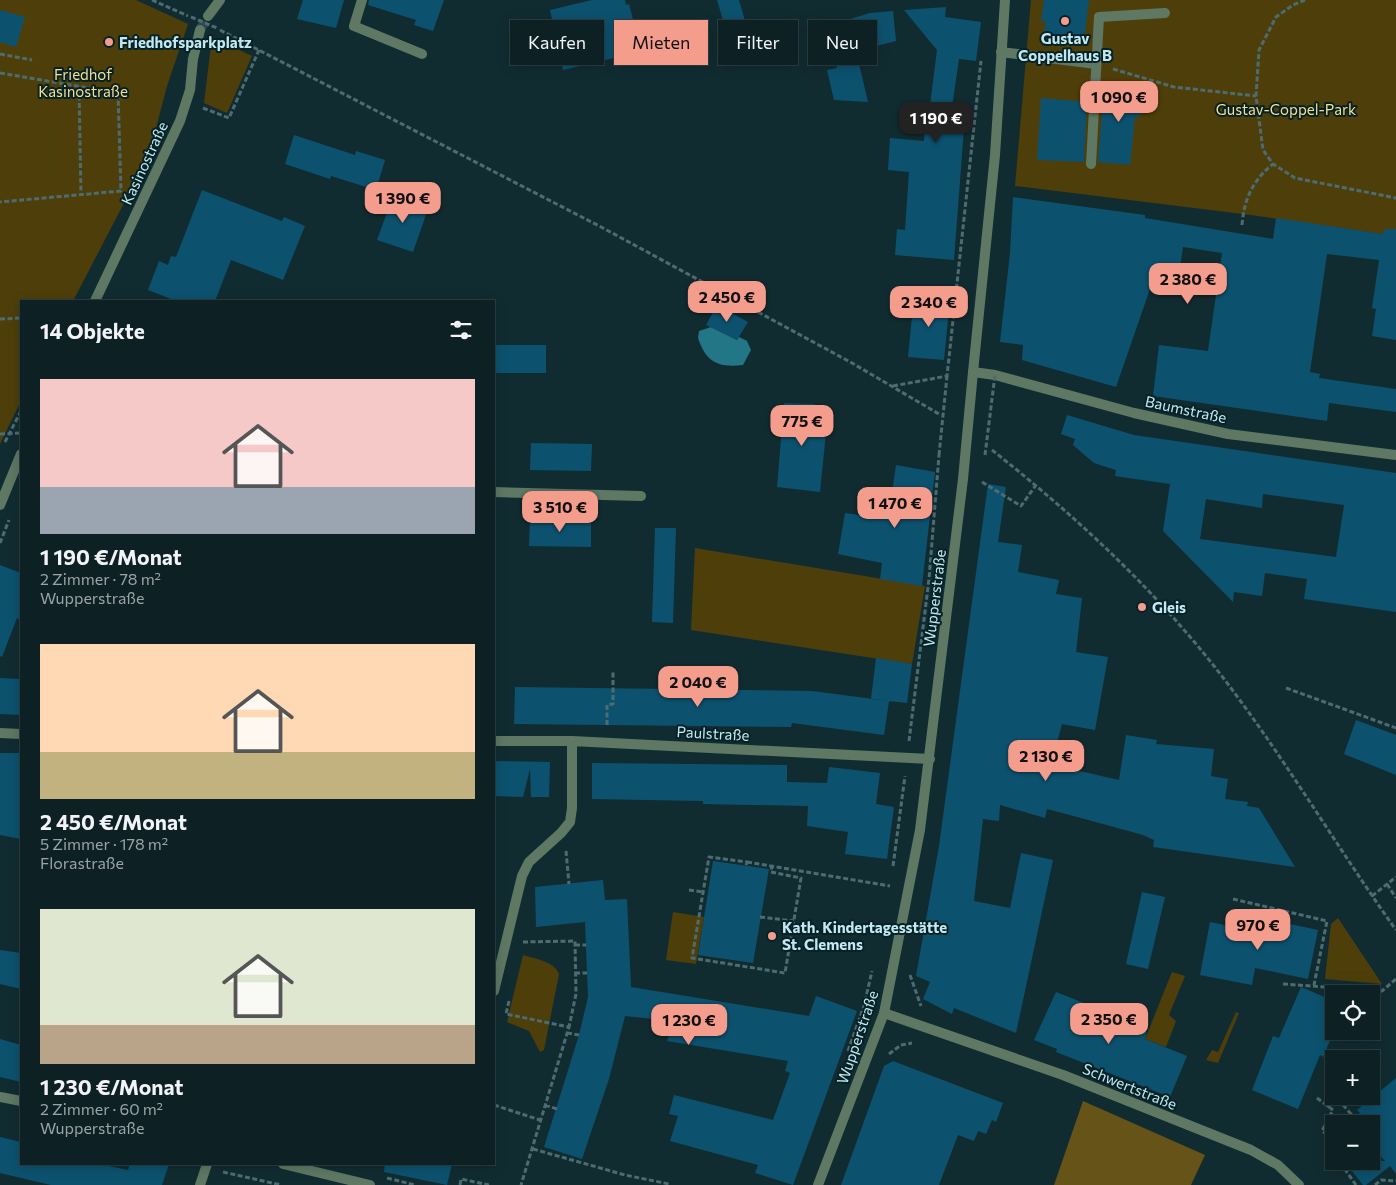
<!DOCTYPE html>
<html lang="de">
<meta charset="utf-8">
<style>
:root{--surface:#0d2125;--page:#16292d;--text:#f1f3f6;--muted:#9aa3a7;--line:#2d3e42;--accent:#f49d8c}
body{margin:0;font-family:Commissioner,sans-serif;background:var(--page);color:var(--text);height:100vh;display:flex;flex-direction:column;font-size:19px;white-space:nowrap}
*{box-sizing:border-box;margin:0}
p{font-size:16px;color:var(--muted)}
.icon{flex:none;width:28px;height:28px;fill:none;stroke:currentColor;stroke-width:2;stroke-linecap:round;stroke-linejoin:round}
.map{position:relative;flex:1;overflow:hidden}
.sheet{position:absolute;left:20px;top:300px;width:475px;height:865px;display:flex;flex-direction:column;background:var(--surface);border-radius:0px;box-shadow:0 2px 12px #0003,0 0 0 1px var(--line)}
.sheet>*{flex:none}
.banner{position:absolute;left:510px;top:20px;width:475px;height:45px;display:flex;gap:10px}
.fabs{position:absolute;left:1325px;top:985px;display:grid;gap:10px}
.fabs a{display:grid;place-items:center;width:55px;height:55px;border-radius:0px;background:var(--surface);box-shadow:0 2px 12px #0003,0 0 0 1px var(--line);font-size:25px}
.price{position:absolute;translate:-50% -42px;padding:0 11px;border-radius:10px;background:var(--accent);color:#111;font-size:16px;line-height:32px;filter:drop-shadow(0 1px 2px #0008)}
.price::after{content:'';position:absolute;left:50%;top:30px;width:15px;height:11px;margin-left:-8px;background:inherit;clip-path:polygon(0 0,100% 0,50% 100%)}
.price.selected{background:#222;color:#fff}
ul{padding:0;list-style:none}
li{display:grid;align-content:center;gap:10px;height:265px;padding:0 20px}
li span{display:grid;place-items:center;height:155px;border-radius:0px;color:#555}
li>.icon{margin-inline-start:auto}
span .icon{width:90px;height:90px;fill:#fffc;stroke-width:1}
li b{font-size:21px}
h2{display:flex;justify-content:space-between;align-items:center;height:60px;padding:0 20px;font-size:21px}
.chip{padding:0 18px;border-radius:0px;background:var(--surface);box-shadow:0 2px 12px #0003,0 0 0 1px var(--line);font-size:18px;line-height:45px}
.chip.selected{background:var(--accent);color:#111}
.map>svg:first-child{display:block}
.green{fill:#4e3f0a}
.forest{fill:#655318}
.water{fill:#237685}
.building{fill:#0c526f;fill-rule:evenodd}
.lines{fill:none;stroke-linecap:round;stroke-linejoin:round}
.minor-tunnel{stroke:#2c484e;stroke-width:10;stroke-dasharray:10 5;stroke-linecap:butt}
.path{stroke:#4d6c72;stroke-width:3;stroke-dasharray:5 2.5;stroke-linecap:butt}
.service{stroke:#5e7864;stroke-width:10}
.minor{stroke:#5e7864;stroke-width:10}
.tertiary{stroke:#5e7864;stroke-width:10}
.path-bridge{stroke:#4d6c72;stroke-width:3;stroke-dasharray:5 2.5;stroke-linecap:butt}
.minor-bridge{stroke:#5e7864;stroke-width:10}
.poi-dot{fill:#f49d8c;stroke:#072227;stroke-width:2}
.labels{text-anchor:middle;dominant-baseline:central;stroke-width:4;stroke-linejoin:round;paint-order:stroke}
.poi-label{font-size:15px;font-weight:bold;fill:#c2e9f1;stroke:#072227;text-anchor:start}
.park-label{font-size:15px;fill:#f9df8f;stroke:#072227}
.street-label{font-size:15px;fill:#c2e9f1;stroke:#072227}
</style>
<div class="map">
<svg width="1396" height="1185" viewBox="0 0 1396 1185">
<rect width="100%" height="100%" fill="#112c31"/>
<!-- green -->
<path class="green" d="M0 0H136L188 24 167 86 152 143 124 203 73 301H21V401L0 444Z
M1031 0H1396V236L1251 215 1015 186Z
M212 37 252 56 227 113 204 103Z
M695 548 925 586 912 664 691 630Z
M673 912 704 917 696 964 666 960Z
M1338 918 1382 984 1325 979 1331 924Z
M523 955C535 959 554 961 559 974L544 1050 540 1052 529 1031 507 1022Z
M1172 972 1185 976 1169 1015 1176 1021 1166 1047 1145 1039Z
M1236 1012 1239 1013 1218 1063 1206 1060 1212 1050 1218 1052Z"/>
<!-- forest -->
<path class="forest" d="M1083 1101 1205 1155 1191 1185H1054Z"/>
<!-- water -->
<path class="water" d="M711 327 737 340 739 337 747 341 751 350 743 365C718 368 706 362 698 338L699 331Z"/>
<!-- building -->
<path class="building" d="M303 0H344L336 28 297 19Z
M369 0H444L433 31 414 25 416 20 368 5Z
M592 0H625L626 5 629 4 634 23 641 22 648 50 563 70 550 10Z
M717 0H739L750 38 730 44Z
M1044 0H1089L1084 42 1043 36 1046 22 1041 21Z
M946 7 945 17 981 22 976 61 959 59 951 114 965 115 954 260 895 255 897 229 905 230 909 172 888 170 890 138 924 141 926 112 929 113 937 50 904 10Z
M0 10 25 17 16 47 0 42Z
M893 11 896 41 856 51 868 102 834 100 827 70 837 68 827 26 870 13Z
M1104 85 1142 87 1140 117H1135L1130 165 1098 162Z
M1041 98 1087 102 1084 162 1037 160Z
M294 135 355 155 356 151 385 160 376 190 331 176 330 179 285 164Z
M202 190 282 221 284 217 305 226 283 280 231 260 215 301H176L148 290 159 261 168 265 171 256 176 257Z
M393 196 428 209 413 252 377 240Z
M1013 197 1145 215V218L1273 239 1276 218 1383 234 1384 229H1396V340L1372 336 1376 309 1372 308 1379 260 1327 254 1310 372 1320 374 1319 378 1396 389V412L1329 403 1327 421 1153 396 1159 345 1208 351 1222 253 1183 247 1180 268 1159 263 1116 387 1022 360 1023 345 1000 342 1010 253Z
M914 296 950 299 944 360 908 357Z
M717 305 748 322 737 340 706 325Z
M494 345H546V373H494Z
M784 403 814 404 828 413 820 492 777 487Z
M1067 415 1134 435 1396 473V612L1304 599 1307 579 1265 573 1262 596 1234 592 1233 602 1163 531 1170 484 1115 476 1116 470 1094 463 1073 445 1075 439 1061 434ZM1263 494 1344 505 1336 557 1200 539 1206 499 1262 508Z
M531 443 592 444 591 471 530 470Z
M896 465 935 472 922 586 880 579 882 563 838 554 845 513 888 519Z
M988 484 1006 487 998 542 1022 545 1018 572 1059 580 1056 594 1082 598 1076 652 1108 657 1095 730 1062 724 1052 762 1072 767 1071 769 1119 780 1126 735 1157 740 1156 744 1214 749 1211 776 1228 779 1225 799 1248 802 1247 806 1259 808 1295 867 1153 847 1154 840 1143 835 1081 818 1047 809 1045 818 1000 805 999 821 983 819 974 901 1010 908 1021 853 1053 860 1016 1033 954 1008 952 1014 923 999 930 982 916 976 939 846Z
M530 518 591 519V547L529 546Z
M655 528H676L673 623 652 622Z
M0 565 21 573V620L17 618 2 657 0 656Z
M876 658 912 664 907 703 871 699Z
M0 678 21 679V715L0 714Z
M515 687 812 691 889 701 884 735 792 723 791 727 514 724Z
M1356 720 1396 735V775L1344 754Z
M0 753H21V839L0 835Z
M494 761 550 762 549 797H531L530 769 523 797 494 796Z
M592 763 787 765V782L827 783 829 767 880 773 876 804 894 807 887 859 845 854 848 832 807 826 808 806 703 804V801L592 799Z
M713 861 769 869 753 963 698 955Z
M603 880 605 900 627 899 631 987 809 1016 816 996 857 1011 793 1185 755 1173 758 1165 670 1141 678 1116 669 1114 674 1095 773 1120 790 1073 785 1071 788 1061 667 1041 673 1021 625 1016 609 1079 582 1159 544 1147 579 1035 588 997 587 973 585 922 536 927 535 887Z
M1142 892 1165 897 1148 969 1126 964Z
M1266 919 1318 930 1308 979 1255 968 1252 985 1200 975 1210 922 1263 933Z
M0 950 21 953V989L0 984Z
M1301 987 1334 1001V1031L1323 1057 1320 1055 1298 1109 1252 1090 1273 1036 1279 1038Z
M1056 992 1094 1007 1093 1011 1147 1032 1145 1039 1187 1056 1170 1097 1056 1052 1057 1049 1034 1040Z
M0 1039 21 1045V1082L0 1077Z
M893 1061 1003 1103 996 1122 992 1120 986 1134 978 1131 974 1141 958 1135 939 1185H841L884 1066Z
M1396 1078V1174L1390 1166 1366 1185H1363L1344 1161H1385L1371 1145V1124H1354L1350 1120 1360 1113 1357 1110Z
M0 1137 21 1142V1164H99L128 1170 130 1164H169L162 1185H51L0 1173Z
M385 1164H452L447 1185 384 1172Z"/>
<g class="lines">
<!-- minor-tunnel -->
<path class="minor-tunnel" d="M200 30 208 16"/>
<!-- path -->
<path class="path" d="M152 0 188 16
M1305 0 1293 5 1276 17 1259 50 1256 96 1263 150 1273 164 1295 178 1396 198
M220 30 603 228 852 363 939 414
M0 54 32 60
M1113 69 1174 87 1256 96
M0 73 118 93 121 191 0 202
M79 88 81 196
M203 108 229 118 259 50
M1242 225C1244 199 1253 180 1273 164
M0 319 21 318
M893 386 947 376 981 61
M0 434 21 433
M5 442 21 411
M992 450C1073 514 1149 584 1214 666 1280 750 1334 843 1396 930
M982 482 1021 506 1036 485
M0 543 9 520
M1286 688 1396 728
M607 725V705L613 704V671
M909 741 929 579 939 455
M566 851 569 884
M747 862 890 886
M746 865 747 862 709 857 692 958 785 973 801 878 771 872 772 866
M893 866 905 776
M1387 884 1396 898
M689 890 704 892
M1372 896 1396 877
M1233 899 1327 921 1314 985
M760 917 794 921
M523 942 575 941 576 994 569 1027
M575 945H586
M575 973H587
M910 975 921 1006
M1283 984 1382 991 1396 979
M509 1001 506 1014 569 1027 521 1185
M567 1033 579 1035
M848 1051 864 1006 872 971
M889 1054 901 1045 912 1043
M1317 1098 1333 1110 1322 1131 1334 1139
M494 1105 540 1120
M545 1105 557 1109
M1327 1107 1337 1098 1351 1114
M1339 1124 1351 1114 1354 1117
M533 1149 625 1175 669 1184
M1344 1161 1346 1171 1356 1185
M223 1172 281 1185
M387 1178 415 1185
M460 1185 461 1179 489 1185
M1375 1185 1381 1180 1396 1181"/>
<!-- service -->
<path class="service" d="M362 0 354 26 422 54
M1001 52 1096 64
M1091 164 1099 17 1165 13"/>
<!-- minor -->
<path class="minor" d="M1005 0 995 155 973 372 995 375 1134 413 1228 434 1396 455
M208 16 220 0
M95 301 180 121 190 90 193 59 200 30
M494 492 641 496
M0 505 21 454
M0 733 21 734
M494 741H572L930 759
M494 991 522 876 529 862 561 833 570 822 572 808V741
M884 1013 920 830 963 479
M200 1185 207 1164"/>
<!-- tertiary -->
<path class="tertiary" d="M0 1097 21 1101
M283 1164 370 1185
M818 1185 884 1013 1063 1075 1251 1150 1278 1165 1299 1185"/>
<!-- path-bridge -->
<path class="path-bridge" d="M191 17 217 28
M939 455 947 376
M985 455 995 375"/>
<!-- minor-bridge -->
<path class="minor-bridge" d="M963 479 973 372"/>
</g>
<!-- markers -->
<g class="poi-dot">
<circle cx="1065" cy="21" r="5"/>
<circle cx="109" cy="42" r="5"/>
<circle cx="1142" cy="607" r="5"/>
<circle cx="772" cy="936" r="5"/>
</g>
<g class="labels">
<!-- poi labels -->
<g class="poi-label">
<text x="1065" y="38" text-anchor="middle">Gustav<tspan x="1065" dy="17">Coppelhaus B</tspan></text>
<text x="119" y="42">Friedhofsparkplatz</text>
<text x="1152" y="607">Gleis</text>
<text x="782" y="927">Kath. Kindertagesstätte<tspan x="782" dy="17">St. Clemens</tspan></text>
</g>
<!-- park labels -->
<g class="park-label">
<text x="83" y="74">Friedhof<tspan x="83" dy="17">Kasinostraße</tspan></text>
<text x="1286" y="109">Gustav-Coppel-Park</text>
</g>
<!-- street labels -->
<g class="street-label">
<text transform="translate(144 163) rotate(-65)">Kasinostraße</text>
<text transform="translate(1186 409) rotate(12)">Baumstraße</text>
<text transform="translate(934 598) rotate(-83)">Wupperstraße</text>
<text transform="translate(713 733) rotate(3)">Paulstraße</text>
<text transform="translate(857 1037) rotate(-71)">Wupperstraße</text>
<text transform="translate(1130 1086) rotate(22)">Schwertstraße</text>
</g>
</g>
</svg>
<div class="fabs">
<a><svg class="icon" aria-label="locate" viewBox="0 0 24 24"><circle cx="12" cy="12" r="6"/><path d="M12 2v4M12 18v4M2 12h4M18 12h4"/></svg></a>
<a>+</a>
<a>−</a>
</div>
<b class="price" style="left:1119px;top:123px">1 090 €</b>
<b class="price selected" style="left:936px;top:144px">1 190 €</b>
<b class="price" style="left:403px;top:224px">1 390 €</b>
<b class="price" style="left:1188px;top:305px">2 380 €</b>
<b class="price" style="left:727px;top:323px">2 450 €</b>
<b class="price" style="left:929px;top:328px">2 340 €</b>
<b class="price" style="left:802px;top:447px">775 €</b>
<b class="price" style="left:895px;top:529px">1 470 €</b>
<b class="price" style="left:560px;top:533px">3 510 €</b>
<b class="price" style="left:698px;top:708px">2 040 €</b>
<b class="price" style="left:1046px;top:782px">2 130 €</b>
<b class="price" style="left:1258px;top:951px">970 €</b>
<b class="price" style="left:1109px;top:1045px">2 350 €</b>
<b class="price" style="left:689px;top:1046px">1 230 €</b>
<div class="banner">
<a class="chip">Kaufen</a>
<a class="chip selected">Mieten</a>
<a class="chip">Filter</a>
<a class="chip">Neu</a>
</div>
<section class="sheet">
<h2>14 Objekte<svg class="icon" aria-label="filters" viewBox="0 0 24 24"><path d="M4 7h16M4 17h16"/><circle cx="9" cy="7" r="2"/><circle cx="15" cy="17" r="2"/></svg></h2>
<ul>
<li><span style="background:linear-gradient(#f6c9c9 70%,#9aa5b1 0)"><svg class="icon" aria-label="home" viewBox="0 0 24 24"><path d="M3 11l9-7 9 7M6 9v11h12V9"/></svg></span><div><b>1 190 €/Monat</b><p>2 Zimmer · 78 m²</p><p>Wupperstraße</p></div></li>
<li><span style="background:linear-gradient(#ffd9b3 70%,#c2b280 0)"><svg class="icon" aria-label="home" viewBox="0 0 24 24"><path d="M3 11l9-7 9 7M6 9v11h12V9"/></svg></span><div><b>2 450 €/Monat</b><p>5 Zimmer · 178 m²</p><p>Florastraße</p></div></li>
<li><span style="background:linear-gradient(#dfe7d0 75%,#b9a48a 0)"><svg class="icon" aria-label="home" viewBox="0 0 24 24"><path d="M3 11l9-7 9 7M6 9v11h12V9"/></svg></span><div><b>1 230 €/Monat</b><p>2 Zimmer · 60 m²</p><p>Wupperstraße</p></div></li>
</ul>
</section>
</div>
